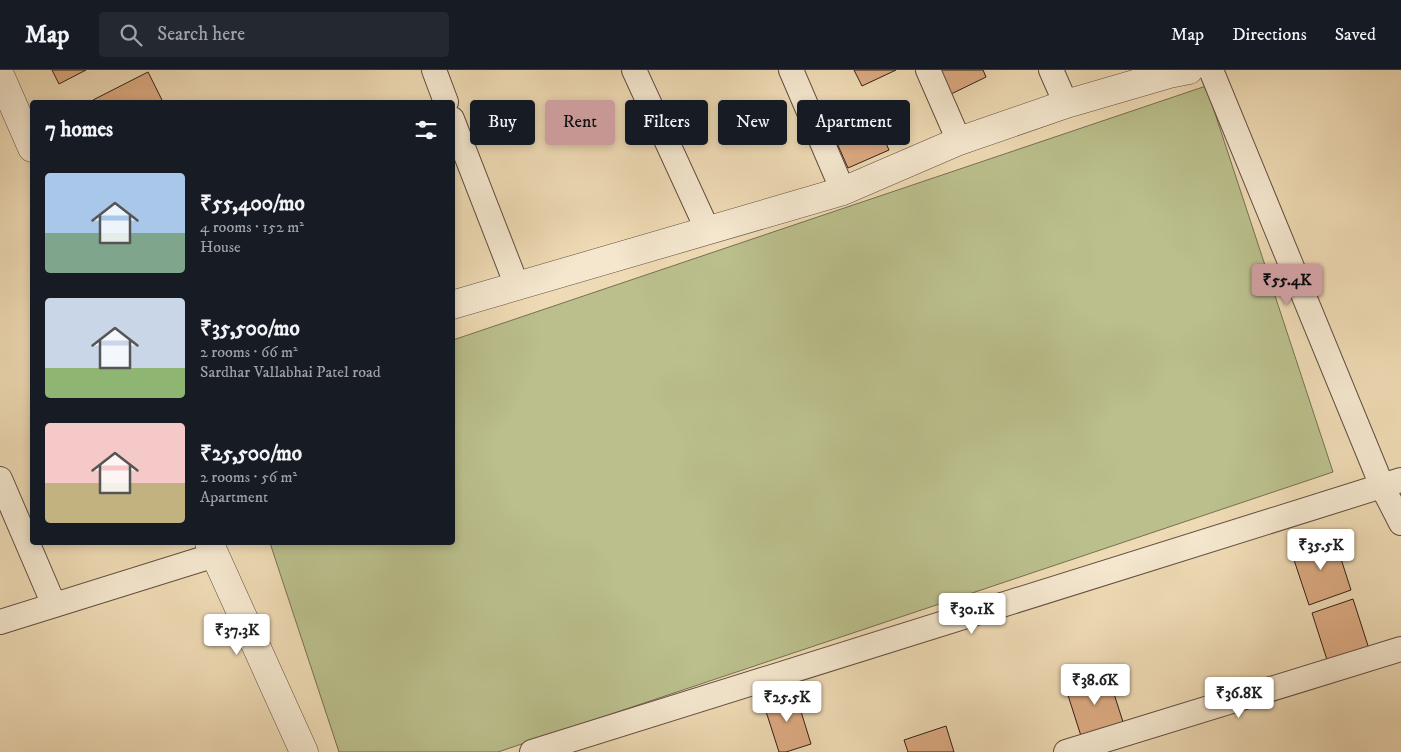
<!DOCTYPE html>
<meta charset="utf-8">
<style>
:root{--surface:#171b24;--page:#242831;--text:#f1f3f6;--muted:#9ea1a6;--line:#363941;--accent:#c59692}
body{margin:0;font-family:"IM FELL DW Pica",serif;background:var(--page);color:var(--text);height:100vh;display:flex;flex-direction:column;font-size:19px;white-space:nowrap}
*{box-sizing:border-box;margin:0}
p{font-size:16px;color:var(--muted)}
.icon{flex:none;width:28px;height:28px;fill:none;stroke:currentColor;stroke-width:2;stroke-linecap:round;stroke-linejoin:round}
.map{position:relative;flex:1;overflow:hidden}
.sheet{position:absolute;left:30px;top:30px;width:425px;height:445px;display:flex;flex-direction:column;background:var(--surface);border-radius:5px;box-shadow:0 2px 8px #0003}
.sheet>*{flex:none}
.banner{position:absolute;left:470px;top:30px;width:475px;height:45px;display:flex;gap:10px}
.price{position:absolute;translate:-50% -42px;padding:0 11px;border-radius:5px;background:#fff;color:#222;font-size:16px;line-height:32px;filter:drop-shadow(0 1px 2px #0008)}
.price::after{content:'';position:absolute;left:50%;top:30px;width:15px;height:11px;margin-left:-8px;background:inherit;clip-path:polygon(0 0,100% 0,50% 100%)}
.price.selected{background:var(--accent);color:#111}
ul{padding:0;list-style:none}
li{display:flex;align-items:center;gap:15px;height:125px;padding:0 15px}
li span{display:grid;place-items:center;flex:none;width:140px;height:100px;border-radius:5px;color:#555}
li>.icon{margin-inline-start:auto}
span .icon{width:60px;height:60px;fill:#fffc;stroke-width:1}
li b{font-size:21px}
h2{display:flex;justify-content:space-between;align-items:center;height:60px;padding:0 15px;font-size:21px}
.chip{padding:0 18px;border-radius:5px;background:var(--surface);box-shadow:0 2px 8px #0003;font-size:18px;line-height:45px}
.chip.selected{background:var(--accent);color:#111}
header{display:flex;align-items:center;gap:30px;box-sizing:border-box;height:70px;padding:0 25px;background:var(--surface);border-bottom:1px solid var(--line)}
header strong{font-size:24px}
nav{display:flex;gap:28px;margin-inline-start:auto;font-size:18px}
.search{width:350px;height:45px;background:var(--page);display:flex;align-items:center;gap:12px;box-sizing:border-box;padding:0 18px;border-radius:5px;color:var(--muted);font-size:19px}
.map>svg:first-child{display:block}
.green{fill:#babf8c;stroke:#767052}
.building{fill:#ddab83;stroke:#332019}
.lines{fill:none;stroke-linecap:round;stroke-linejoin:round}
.minor-casing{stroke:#624e40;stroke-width:26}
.tertiary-casing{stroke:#624e40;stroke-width:29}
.minor{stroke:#f4e7ce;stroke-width:24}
.tertiary{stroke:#f4e7ce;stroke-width:28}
</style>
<header>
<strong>Map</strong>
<div class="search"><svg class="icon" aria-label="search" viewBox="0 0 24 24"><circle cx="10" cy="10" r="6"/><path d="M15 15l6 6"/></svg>Search here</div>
<nav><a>Map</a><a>Directions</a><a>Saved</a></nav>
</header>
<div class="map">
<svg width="1401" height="682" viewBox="0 0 1401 682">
<rect width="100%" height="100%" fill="#eedab4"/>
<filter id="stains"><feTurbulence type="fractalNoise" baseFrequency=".004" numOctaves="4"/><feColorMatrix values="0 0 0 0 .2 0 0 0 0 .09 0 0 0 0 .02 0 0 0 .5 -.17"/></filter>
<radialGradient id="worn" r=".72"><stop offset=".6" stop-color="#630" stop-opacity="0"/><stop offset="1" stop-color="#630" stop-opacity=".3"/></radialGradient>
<!-- green -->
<path class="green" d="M1206 16 1333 402 498 682H339L270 473 452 472 453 270Z"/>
<!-- building -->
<path class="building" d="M52 0H86L59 14Z
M854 0H896L862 16Z
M935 0H983L986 7 947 26Z
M148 2 163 32H94L93 30Z
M877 53 889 80 848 98 836 71Z
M1334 467 1351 520 1309 535 1291 481Z
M1353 529 1370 582 1329 596 1312 543Z
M1107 602 1124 655 1082 669 1065 616Z
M795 622 811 674 786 682H779L763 632Z
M946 656 954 682H908L904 670Z"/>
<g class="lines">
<!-- minor casing -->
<g class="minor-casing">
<path id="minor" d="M434 0 446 32
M634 0 708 161
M791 0 843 121
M928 0 959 71
M1051 0 1066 34
M1211 0 1382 416 1401 453
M452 49 517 216
M0 409 54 535
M0 552 215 485
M532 682 1401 410
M1066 682 1401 579"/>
</g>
<!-- tertiary casing -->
<g class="tertiary-casing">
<path id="tertiary" d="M0 5 32 78
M452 235 843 121 959 71 1066 34 1169 4 1189 0
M209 472 304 682"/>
</g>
<!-- minor -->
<use href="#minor" class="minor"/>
<!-- tertiary -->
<use href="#tertiary" class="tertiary"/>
</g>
<rect width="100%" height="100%" filter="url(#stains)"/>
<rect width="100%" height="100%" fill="url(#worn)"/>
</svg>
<b class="price selected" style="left:1287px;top:236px">₹55.4K</b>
<b class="price" style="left:1321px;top:501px">₹35.5K</b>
<b class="price" style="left:972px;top:565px">₹30.1K</b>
<b class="price" style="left:237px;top:586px">₹37.3K</b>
<b class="price" style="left:1095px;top:636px">₹38.6K</b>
<b class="price" style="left:1239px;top:649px">₹36.8K</b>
<b class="price" style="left:787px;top:653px">₹25.5K</b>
<div class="banner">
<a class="chip">Buy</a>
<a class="chip selected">Rent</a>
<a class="chip">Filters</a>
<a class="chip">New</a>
<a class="chip">Apartment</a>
</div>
<section class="sheet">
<h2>7 homes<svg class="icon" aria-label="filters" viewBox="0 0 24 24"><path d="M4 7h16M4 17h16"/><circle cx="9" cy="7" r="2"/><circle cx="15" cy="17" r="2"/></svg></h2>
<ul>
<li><span style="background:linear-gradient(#a9c7e8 60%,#7fa58c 0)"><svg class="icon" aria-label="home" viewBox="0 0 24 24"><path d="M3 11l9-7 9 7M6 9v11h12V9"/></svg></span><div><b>₹55,400/mo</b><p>4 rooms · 152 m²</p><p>House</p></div></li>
<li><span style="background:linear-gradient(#c9d6e8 70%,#8fb573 0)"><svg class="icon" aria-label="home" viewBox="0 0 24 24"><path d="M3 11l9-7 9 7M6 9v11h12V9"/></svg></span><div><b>₹35,500/mo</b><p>2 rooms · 66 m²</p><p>Sardhar Vallabhai Patel road</p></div></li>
<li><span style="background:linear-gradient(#f6c9c9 60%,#c2b280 0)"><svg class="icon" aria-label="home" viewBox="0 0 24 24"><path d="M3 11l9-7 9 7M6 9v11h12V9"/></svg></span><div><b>₹25,500/mo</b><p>2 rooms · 56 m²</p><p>Apartment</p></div></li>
</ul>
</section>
</div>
